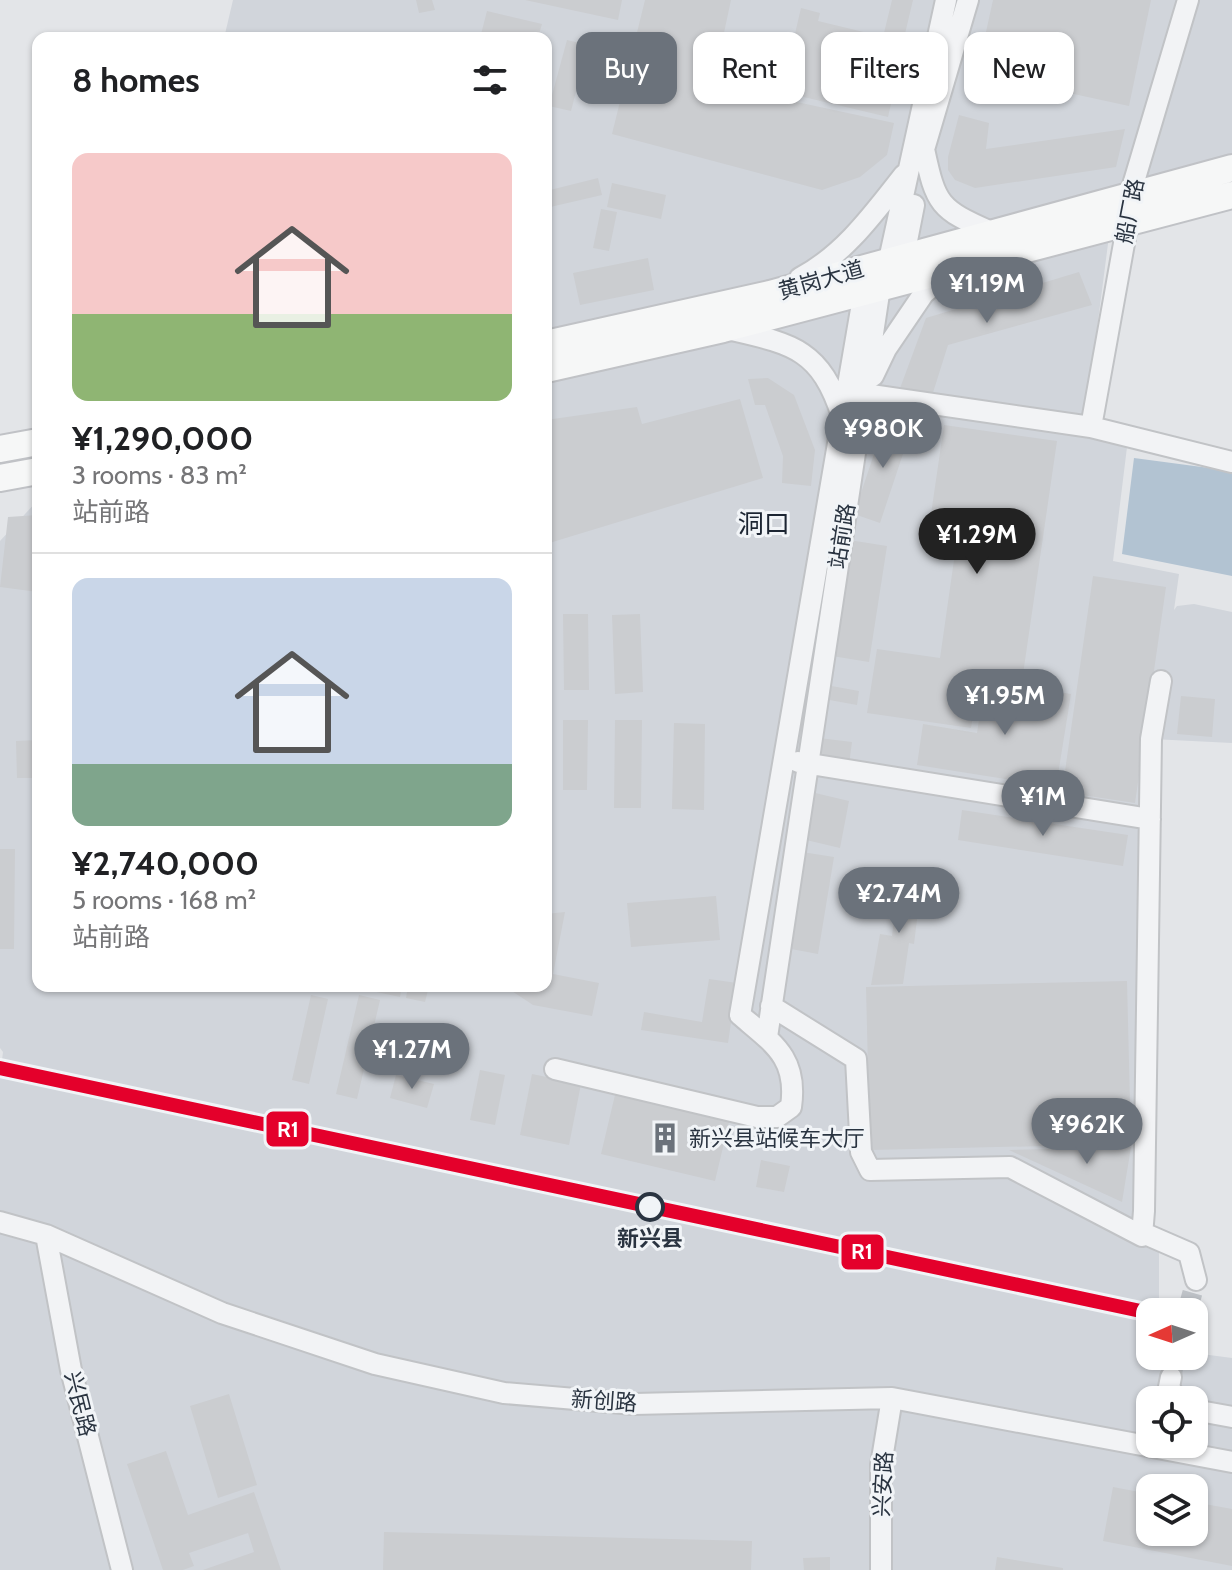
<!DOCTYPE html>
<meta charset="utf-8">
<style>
:root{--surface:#fff;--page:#f6f6f6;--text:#202124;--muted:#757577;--line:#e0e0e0;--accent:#6b727b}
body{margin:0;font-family:Cabin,"Noto Sans SC",sans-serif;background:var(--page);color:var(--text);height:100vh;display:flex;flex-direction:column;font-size:30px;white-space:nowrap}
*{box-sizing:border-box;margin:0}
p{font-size:26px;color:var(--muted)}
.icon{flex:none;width:44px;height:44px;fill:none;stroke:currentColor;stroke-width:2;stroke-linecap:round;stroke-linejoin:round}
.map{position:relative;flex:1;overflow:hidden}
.side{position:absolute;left:32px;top:32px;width:520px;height:960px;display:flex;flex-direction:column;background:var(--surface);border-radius:16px;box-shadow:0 2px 6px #0004}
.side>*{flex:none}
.hud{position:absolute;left:576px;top:32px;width:536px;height:72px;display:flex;gap:16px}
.needle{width:52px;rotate:267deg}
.fabs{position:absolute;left:1136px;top:1298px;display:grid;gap:16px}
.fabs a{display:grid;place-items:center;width:72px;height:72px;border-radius:16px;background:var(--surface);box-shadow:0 2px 6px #0004;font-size:40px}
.price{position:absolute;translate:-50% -68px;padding:0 18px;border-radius:28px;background:var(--accent);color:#fff;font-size:26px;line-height:52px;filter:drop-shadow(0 2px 4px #0008)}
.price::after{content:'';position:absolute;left:50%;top:48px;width:24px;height:18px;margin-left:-12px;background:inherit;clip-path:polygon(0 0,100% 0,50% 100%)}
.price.on{background:#222;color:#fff}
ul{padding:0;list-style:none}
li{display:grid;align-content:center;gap:16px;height:424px;padding:0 40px}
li+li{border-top:2px solid var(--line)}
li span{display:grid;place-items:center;height:248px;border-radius:16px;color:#555}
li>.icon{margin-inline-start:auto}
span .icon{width:144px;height:144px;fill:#fffc;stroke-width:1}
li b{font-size:34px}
h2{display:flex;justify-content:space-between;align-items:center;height:96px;padding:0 40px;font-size:34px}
.chip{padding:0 28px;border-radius:16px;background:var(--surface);box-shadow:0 2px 6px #0004;font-size:28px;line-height:72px}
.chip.on{background:var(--accent);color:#fff}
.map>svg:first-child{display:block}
.built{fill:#d1d5db;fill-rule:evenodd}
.water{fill:#b2c3d2}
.building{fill:#cbcdd0}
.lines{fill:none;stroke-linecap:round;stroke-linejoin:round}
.minor-tunnel{stroke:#bec2c7;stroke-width:20;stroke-dasharray:20 10;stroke-linecap:butt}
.minor-casing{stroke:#c1c3c6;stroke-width:24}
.major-casing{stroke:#c0c2c6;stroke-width:30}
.minor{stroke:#f2f3f5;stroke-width:20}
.major{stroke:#f6f7f7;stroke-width:26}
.rail-1-casing{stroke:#f1f4f7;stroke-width:20}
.rail-1{stroke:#e4002b;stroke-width:14}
.stop-dot{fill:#f1f4f7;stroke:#2a3441;stroke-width:4}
.labels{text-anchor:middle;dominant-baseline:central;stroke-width:6;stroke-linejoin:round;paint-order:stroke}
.street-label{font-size:22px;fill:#2a3441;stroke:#f1f4f7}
.poi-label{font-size:22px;fill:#2a3441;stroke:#f1f4f7;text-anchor:start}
.stop-label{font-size:22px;font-weight:bold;fill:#2a3441;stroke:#f1f4f7}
.quarter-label{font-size:26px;fill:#1c2532;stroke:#f1f4f7}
.line-badge{stroke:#f1f4f7;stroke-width:3}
.badge-label{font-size:22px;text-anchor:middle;font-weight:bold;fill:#fff}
</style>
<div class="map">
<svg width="1232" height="1570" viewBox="0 0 1232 1570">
<rect width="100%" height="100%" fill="#e3e5e8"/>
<!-- built -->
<path class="built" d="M233 0H1232V203L1109 236 1084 429 1128 439 1113 561 1179 574 1174 610 1177 606 1194 604 1232 612V743L1152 739 1144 1211 1159 1232V1312H1150V1356H1194V1353L1232 1358V1570H0V1076L3 1052 0 1048V541L38 500V986H546V38H246L225 34ZM1150 1400H1194V1444H1150ZM1150 1488H1194V1532H1150Z"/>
<!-- water -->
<path class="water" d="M1134 458 1232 471V576L1122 554Z"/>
<!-- building -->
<path class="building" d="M416 0H432L435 10 419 13Z
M525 0H622L618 20Z
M645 0H731L713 84 894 123 887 155 860 177 822 190 612 134Z
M892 0H913L904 38 884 33Z
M993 0H1151L1129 106 977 73Z
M801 8 820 13 818 21 905 42 888 117 791 94 799 61 789 58 781 91 720 77 725 55 737 58 741 40 791 51Z
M487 11 542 24 538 38H480Z
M567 40 588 45 571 111 549 106Z
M959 115 989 123 986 149 1125 129 1116 167 975 188 955 180 948 170V157Z
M598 178 602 195 546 208V191Z
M612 183 666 195 661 219 607 207Z
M601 209 617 212 609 251 593 248Z
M648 258 654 290 580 305 573 273Z
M1079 272 1092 305 948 345 931 399 899 391 926 318Z
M768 378 794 395 815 450 811 486 782 483 783 456 765 405H755L748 379Z
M740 399 763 478 546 544V420L637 407 642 424Z
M886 418 912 427 880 523 854 514Z
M944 425 1057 441 1022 681 979 675 971 728 867 713 877 649 940 658 958 532 929 528Z
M38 515V592L0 587 8 517Z
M849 540 887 546 869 662 832 656Z
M1093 576 1166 587 1135 803 1062 792Z
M563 614H588L589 690H564Z
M640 614 643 692 615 694 612 615Z
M985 680 1071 694 1056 787 917 765 923 724 977 733Z
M826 685 859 691 857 705 824 699Z
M1181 696 1215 699 1212 737 1177 734Z
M563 720H588L587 790H563Z
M615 720H642L641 808H614Z
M674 723 705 724 704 810 672 809Z
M819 738 852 742 849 765 816 760Z
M38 740V778H17L16 741Z
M811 792 849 801 840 848 802 839Z
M962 810 1128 835 1123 866 958 840Z
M0 849H15L14 949H0Z
M802 852 834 857 818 954 786 948Z
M899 876 922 879 914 944 909 943 903 984 871 985 880 934 892 936Z
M716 896 720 940 631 947 627 903Z
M565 912 553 974 599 983 592 1016 533 1005 504 986H546V914Z
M709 979 737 983 728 1043 641 1030 644 1012 702 1022Z
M1127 981 1131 1144 870 1150 866 987Z
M368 986H402L400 997 367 990Z
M408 986H429L425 1002 406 998Z
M311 995 328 999 309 1084 292 1080Z
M359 995 380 1000 357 1099 336 1094Z
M480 1070 505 1075 495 1125 470 1120Z
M532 1074 581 1084 569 1145 520 1135Z
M396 1075 434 1084 427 1108 390 1098Z
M615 1095 729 1122 715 1181 601 1154Z
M1131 1147 1122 1202 1009 1150Z
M761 1160 790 1166 784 1192 756 1187Z
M229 1394 257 1485 218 1498 190 1406Z
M166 1451 188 1515 254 1492 281 1570H203L254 1552 248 1533 189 1553 194 1566 183 1570H163L127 1464Z
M1113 1487 1150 1494V1532H1194V1502L1232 1509V1566L1103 1541Z
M384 1532 752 1541 751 1570H383Z
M830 1557V1570H804L803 1558Z
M997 1557 1063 1568V1570H995Z"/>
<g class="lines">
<!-- minor-tunnel -->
<path class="minor-tunnel" d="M1187 1312 1196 1280
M1171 1377 1176 1356"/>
<!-- minor casing -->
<g class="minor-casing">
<path id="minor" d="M925 146 968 0
M924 149C936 205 939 209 991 232
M800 278C844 255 874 213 904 175
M727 329C792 344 820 348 842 416
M873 376 886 349 924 293 950 271
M864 394 1091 427 1232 462
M1091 427 1125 238 1130 195 1188 0
M798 762 1150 819
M771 1006 856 1059 861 1152 870 1170 1010 1167 1142 1236 1144 1211 1151 739 1161 681
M767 1037 880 287 904 256 914 205
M555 1069 757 1117H777L791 1107C798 1058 774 1044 740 1015L864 292 889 260 946 0
M0 1222 46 1235 222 1313 375 1364 504 1393 634 1404 892 1398 1232 1462
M1143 1233 1189 1253 1196 1280
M46 1235 71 1370 122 1570
M1171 1377 1169 1387 1177 1400
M1194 1410 1232 1417
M881 1570V1465L892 1398"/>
</g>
<!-- major casing -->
<g class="major-casing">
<path id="major" d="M546 344 770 294 1232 168
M546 369 723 329 1232 195
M0 449 38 442
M0 478 38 471"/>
</g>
<!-- minor -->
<use href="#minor" class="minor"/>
<!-- major -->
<use href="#major" class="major"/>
<!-- rail-1 casing -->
<g class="rail-1-casing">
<path id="rail-1" d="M0 1068 1150 1313"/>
</g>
<!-- rail-1 -->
<use href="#rail-1" class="rail-1"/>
</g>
<!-- icons -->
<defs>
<g id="building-bare" transform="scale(2.4)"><path d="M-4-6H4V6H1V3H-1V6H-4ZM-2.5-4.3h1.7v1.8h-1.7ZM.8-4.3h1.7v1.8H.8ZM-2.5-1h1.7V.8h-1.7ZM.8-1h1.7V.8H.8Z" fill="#6b727b" stroke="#f1f4f7" stroke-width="2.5" paint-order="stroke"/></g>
</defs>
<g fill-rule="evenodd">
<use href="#building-bare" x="665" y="1138"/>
</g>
<!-- markers -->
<circle class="stop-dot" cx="650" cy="1207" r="13"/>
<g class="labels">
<!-- street labels -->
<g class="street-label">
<text transform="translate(1130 211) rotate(-79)">船厂路</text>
<text transform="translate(821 280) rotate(-16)">黄岗大道</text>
<text transform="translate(842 536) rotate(-81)">站前路</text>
<text transform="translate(604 1401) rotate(4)">新创路</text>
<text transform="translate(80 1404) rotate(76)">兴民路</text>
<text transform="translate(883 1484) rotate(-87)">兴安路</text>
</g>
<!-- poi labels -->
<g class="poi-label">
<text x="689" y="1138">新兴县站候车大厅</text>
</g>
<!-- stop labels -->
<g class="stop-label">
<text x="650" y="1238">新兴县</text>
</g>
<!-- quarter labels -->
<g class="quarter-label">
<text x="764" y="524">洞口</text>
</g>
</g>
<g class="line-badge">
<rect x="265" y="1110" width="45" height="38" rx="8" fill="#e4002b"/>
<rect x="840" y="1233" width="45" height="38" rx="8" fill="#e4002b"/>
</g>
<g class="badge-label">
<text x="288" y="1137">R1</text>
<text x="862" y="1259">R1</text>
</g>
</svg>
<div class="fabs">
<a><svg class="needle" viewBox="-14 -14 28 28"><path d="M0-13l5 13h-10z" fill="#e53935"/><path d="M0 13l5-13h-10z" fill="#757577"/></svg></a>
<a><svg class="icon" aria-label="locate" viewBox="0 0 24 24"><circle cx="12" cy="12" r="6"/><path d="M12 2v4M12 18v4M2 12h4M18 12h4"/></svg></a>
<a><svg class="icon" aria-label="layers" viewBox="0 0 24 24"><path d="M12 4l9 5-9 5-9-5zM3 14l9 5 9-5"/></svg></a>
</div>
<b class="price" style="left:987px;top:325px">¥1.19M</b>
<b class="price" style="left:883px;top:470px">¥980K</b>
<b class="price on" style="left:977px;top:576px">¥1.29M</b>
<b class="price" style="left:1005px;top:737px">¥1.95M</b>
<b class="price" style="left:1043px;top:838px">¥1M</b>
<b class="price" style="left:899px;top:935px">¥2.74M</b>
<b class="price" style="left:412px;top:1091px">¥1.27M</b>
<b class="price" style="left:1087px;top:1166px">¥962K</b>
<div class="hud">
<a class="chip on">Buy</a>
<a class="chip">Rent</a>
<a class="chip">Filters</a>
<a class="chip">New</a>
</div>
<section class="side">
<h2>8 homes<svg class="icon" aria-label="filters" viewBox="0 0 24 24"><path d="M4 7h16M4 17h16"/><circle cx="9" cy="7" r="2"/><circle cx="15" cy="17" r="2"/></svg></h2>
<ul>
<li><span style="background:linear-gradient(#f6c9c9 65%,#8fb573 0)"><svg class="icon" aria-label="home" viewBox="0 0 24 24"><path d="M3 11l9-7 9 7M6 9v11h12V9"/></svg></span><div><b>¥1,290,000</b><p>3 rooms · 83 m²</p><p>站前路</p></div></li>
<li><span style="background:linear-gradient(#c9d6e8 75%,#7fa58c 0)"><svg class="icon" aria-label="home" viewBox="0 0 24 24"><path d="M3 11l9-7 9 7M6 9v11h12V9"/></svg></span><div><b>¥2,740,000</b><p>5 rooms · 168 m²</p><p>站前路</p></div></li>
</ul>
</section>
</div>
